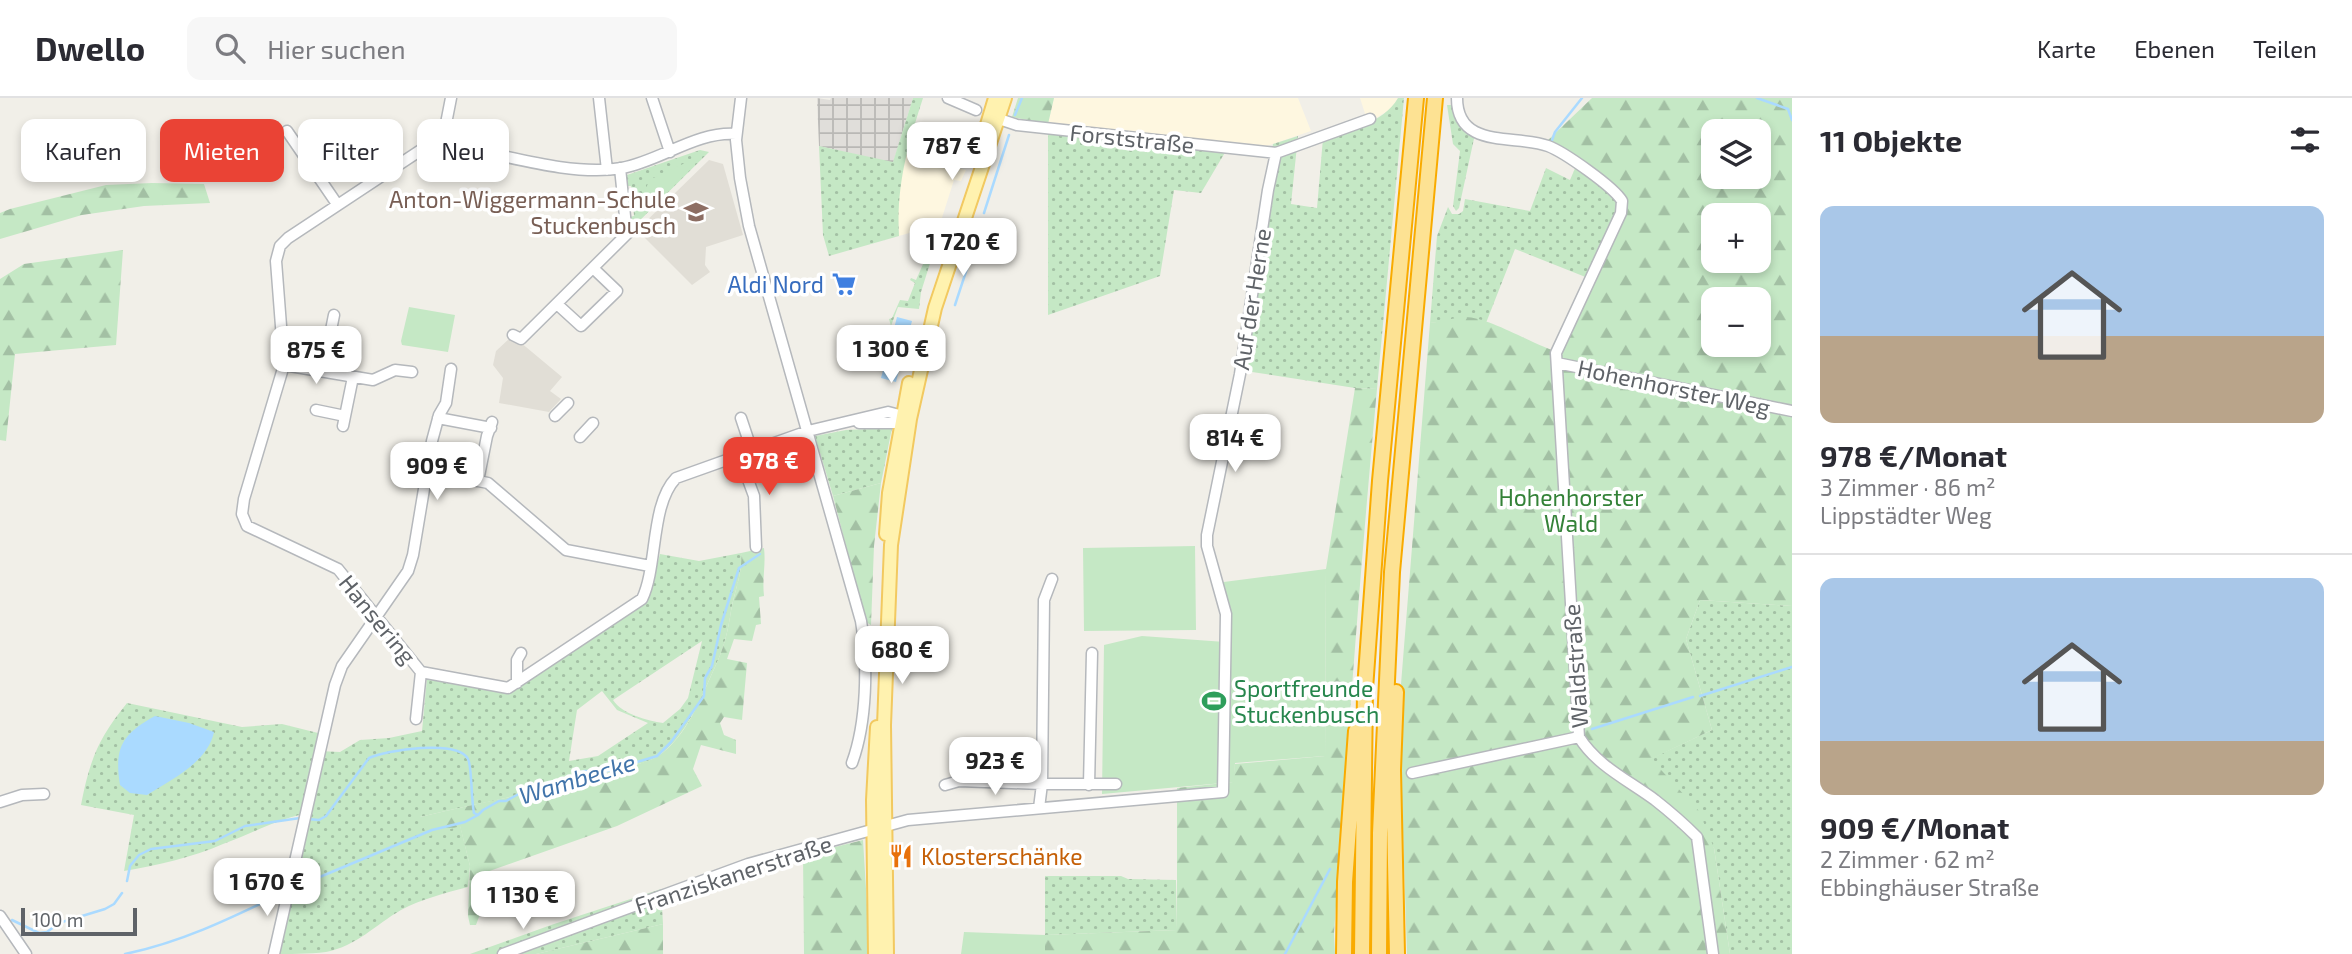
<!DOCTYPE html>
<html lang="de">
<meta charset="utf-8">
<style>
:root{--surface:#fff;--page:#f7f7f7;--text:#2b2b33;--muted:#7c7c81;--line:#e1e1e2;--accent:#ea4335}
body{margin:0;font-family:"Exo 2",sans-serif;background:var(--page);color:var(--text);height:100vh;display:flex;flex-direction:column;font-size:26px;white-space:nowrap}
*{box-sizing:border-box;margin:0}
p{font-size:23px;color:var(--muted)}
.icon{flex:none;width:38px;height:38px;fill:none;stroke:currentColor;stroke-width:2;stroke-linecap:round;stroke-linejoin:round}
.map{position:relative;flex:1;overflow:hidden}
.sheet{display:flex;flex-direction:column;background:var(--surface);width:560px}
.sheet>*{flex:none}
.banner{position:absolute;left:21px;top:21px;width:665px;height:63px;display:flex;gap:14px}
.fabs{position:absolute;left:1701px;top:21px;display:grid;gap:14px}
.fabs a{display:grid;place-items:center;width:70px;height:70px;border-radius:14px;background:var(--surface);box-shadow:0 4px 10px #0003;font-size:35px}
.scale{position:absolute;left:21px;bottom:18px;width:116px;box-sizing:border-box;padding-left:7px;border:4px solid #5f6368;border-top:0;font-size:19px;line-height:24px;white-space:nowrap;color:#5f6368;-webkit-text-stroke:5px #fff;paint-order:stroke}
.price{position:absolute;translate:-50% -60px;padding:0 16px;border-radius:14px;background:#fff;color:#222;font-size:23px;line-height:46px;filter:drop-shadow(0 2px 4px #0008)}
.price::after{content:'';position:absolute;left:50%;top:42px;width:21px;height:16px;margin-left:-10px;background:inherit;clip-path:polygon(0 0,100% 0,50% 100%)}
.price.selected{background:var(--accent);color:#fff}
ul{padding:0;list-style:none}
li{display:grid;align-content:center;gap:14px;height:371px;padding:0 28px}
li+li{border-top:2px solid var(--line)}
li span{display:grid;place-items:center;height:217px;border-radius:14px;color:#555}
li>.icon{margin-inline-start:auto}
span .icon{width:126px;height:126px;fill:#fffc;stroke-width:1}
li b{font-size:30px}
h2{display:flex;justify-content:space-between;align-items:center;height:84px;padding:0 28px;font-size:30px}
.pill{padding:0 24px;border-radius:14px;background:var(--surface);box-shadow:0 4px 10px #0003;font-size:24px;line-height:63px}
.pill.selected{background:var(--accent);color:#fff}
header{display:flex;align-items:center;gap:42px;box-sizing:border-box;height:98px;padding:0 35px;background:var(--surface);border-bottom:2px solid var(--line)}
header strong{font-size:33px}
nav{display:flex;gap:38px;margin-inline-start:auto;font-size:24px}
.search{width:490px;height:63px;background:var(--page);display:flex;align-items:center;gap:18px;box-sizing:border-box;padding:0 24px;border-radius:14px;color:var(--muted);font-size:26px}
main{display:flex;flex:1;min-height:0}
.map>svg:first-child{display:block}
.commercial{fill:#fef7e0}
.industrial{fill:url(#industrial-grid)}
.education{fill:#e1ded6}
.grass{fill:url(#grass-dots);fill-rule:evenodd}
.forest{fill:url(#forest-firs);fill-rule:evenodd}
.park{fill:#c5e8c5}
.water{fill:#aadaff}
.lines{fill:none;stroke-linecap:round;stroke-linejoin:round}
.stream{stroke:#aadaff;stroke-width:2.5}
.minor-casing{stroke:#b5b8bc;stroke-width:13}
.major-casing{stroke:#f2c960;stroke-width:16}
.highway-casing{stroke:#f9ab00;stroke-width:18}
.minor{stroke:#fff;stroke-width:10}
.major{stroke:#fff2af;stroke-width:12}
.highway{stroke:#fde293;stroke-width:14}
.labels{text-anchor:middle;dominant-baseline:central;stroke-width:7;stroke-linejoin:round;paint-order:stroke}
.street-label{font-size:23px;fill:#5f6368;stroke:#fff}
.education-label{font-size:23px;fill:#785e54;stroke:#fff;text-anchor:end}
.shop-label{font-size:23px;fill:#366cbe;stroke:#fff;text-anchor:end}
.park-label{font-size:23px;fill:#348238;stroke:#fff}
.leisure-label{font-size:23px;fill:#27864d;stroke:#fff;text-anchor:start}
.food-label{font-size:23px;fill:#c56008;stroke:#fff;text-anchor:start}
.water-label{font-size:24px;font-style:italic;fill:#4174aa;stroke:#fff}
</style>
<header>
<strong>Dwello</strong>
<div class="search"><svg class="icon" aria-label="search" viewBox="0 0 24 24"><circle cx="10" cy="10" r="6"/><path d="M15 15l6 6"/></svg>Hier suchen</div>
<nav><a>Karte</a><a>Ebenen</a><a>Teilen</a></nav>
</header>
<main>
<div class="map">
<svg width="1792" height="856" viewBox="0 0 1792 856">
<defs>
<pattern id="industrial-grid" width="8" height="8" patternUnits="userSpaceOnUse" patternTransform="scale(1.75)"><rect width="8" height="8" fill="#e0deda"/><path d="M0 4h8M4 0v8" fill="none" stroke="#b9b8b5"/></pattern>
<pattern id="grass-dots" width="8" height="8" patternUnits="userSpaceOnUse" patternTransform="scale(1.75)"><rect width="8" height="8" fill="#c5e8c5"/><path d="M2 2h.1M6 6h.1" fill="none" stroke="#a3c0a4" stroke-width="1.8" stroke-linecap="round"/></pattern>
<pattern id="forest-firs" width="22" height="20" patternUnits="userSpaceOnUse" patternTransform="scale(1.75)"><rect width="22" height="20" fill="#c5e8c5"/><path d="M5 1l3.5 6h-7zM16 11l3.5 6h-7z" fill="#a3c0a4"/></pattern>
</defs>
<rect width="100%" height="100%" fill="#f1efe8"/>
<!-- commercial -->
<path class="commercial" d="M1054 0H1298L1311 33 1264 49 1048 26Z
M1360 0H1398L1391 11 1368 25Z
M905 55 966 72 961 83 954 82 940 126 899 138 897 106Z"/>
<!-- industrial -->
<path class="industrial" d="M817 0 830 2 831 0H913L893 65 819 48Z"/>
<!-- education -->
<path class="education" d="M709 62 723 66 743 137 706 149 705 167 710 174 692 187 637 132Z
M511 239 520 244 562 279 550 293 561 301 549 314 499 305 503 280 493 267 496 253Z"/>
<!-- grass -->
<path class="grass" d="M913 0H923C908 46 896 88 899 138L829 158 823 137 819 48 893 64Z
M1398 0H1404L1377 291 1355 290 1239 272 1273 46 1298 38 1291 106 1317 110 1323 40C1349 31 1383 26 1398 0Z
M1447 7H1455L1475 36 1459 110 1456 113 1453 108 1460 53 1453 46Z
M1048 26 1230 46 1201 95 1174 92 1160 178 1048 217Z
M700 52 709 54 639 123 629 127V119L634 118 633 105H627V102L633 101 631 88H625L624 78Z
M1576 68 1616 100 1618 111 1588 180 1515 151 1486 225C1460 218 1455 223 1430 225L1437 138 1448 109 1452 116H1459L1463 113 1465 101 1530 113 1546 70 1570 82Z
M934 140 937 143 921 194 919 211 898 209 891 228 889 221 892 220 900 202 908 203 915 185 910 182 911 180 916 182 924 164 919 161 920 159 925 161 932 145 927 143Z
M892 330 881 385 833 398 815 338 846 332Z
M741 455C743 475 734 494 731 513 728 533 724 550 715 569 701 599 687 638 658 658 648 665 630 668 617 671 553 692 486 703 420 719L460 727 470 768 468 789C445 795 422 801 401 812 375 827 357 848 326 854 309 856 289 856 272 856L304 716C275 722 251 736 223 746 191 760 158 767 124 773L134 717 81 707C90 661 98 641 127 605L242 629 282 626 318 635 321 639 319 653 340 654 360 642 389 640 422 633 427 580 511 593 641 508 648 501 660 456 699 463ZM702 543 688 600 680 611 663 625C648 623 622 616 613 602ZM602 593 617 612 648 625 598 658 569 663 577 612Z
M1700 502 1792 508V856H1730L1714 750 1650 661 1712 632 1686 541Z
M1045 778H1121L1128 781 1176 782 1177 832 1045 837Z
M661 791 663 826 536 856H470L551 827Z"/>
<!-- forest -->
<path class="forest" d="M1018 0H1054L1048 26 1012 19Z
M1592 0H1792V508L1700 502 1686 541 1712 632 1651 661 1699 713 1714 750 1730 856H1407L1399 611 1430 225C1441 224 1452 220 1463 219 1487 217 1536 249 1562 255L1624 109 1628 108 1626 99 1623 100 1545 45ZM1713 33H1759V79H1713ZM1713 117H1759V163H1713ZM1713 201H1759V247H1713Z
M152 85 204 86 210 105 144 108 82 117 0 141V115L10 111 106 87Z
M123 152 116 247 15 256 6 343 0 342V181L24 166Z
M1355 290 1377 291C1360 472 1347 653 1334 835L1335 856H1045V837L1177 832V690L1233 684 1235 666 1325 658 1326 471Z
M881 385 874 448 871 527 866 524 833 398Z
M764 450C766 467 762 480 764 498L759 499 761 526 756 527 752 543 734 541 727 561 747 565 742 622 724 619 720 625 724 637 736 642V656L701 647 693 671 702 688 617 728 481 776 480 816 476 827H470L468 818 470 768 460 728 427 739 420 719C485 703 553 692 617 672 629 668 647 665 658 658 687 639 701 599 715 569 724 550 728 533 731 513 734 494 743 475 741 455Z
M863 742 870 856H804L803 757Z
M663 826V856H536Z"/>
<!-- park -->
<path class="park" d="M685 65 691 71 639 123 636 120 649 82Z
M409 209 455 217 448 254 402 247 401 243Z
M1195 448 1196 532 1084 533 1083 450Z
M1326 471 1325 658 1235 665 1234 684 1102 696 1104 547 1142 538 1225 544 1224 516 1216 485Z
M964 834 1045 837V856H961Z"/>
<!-- water -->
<path class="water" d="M897 219 912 223 896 284 881 280Z
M155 618 189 625 214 634C208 664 171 682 147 697L130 695 120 687C114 650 122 636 155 618Z"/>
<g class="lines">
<!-- stream -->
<path class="stream" d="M1757 0 1788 11 1792 22
M1015 17 1022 0
M1551 45 1555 34 1582 0
M984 115 1009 37
M955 207 980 131
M1700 598 1792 569
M1592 631 1693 599
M307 721 319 722 326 718 369 660C386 652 458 641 468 661 472 668 471 701 474 715L478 717
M127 783 130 768 139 757 151 751 215 743 245 728 300 720
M291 791 432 732 465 724 478 717 483 712 499 703H506L524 693 540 690 585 673 604 674 657 658 671 644 704 598 705 580 712 568 721 527 739 470 760 456
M12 822 39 835 47 834 59 825 105 811 114 806 122 795
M125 856C183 844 233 819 285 794
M1285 856 1330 771"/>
<!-- minor casing -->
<g class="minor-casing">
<path id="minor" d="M599 0 607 72
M652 0 670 54
M741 0 736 42 740 80 749 128 861 523C868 565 867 624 852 665
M948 0 976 12
M1457 0C1457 52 1516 36 1548 48 1564 54 1614 89 1622 103L1621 115 1556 255 1579 639C1597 668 1628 682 1655 702 1669 713 1684 726 1697 739L1713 856
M993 19 1017 27 1276 55 1370 21
M287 33 337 106
M736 36C697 33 660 63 622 70 571 79 502 56 451 47L430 46 288 140 280 148 276 163 284 267 244 401 242 416 247 428 338 471 421 574 508 590 642 501C658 468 650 407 676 380L808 333 888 314 907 319
M442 46 451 0
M558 207 581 228 617 193 594 171
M334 217 328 247 348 278
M513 237 521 241 631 132 626 128 620 70
M1557 265 1792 313
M284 267 373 282 395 272 412 274
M316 312 345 318
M555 318 568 305
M438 320 491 330
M741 320 752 353
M859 325H900L906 323
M343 328 353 279
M580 339 593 325
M739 357 754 398 756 449
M427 374 478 383 487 338 492 324
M478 383 488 385 566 452 650 468
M517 585V562L521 555
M416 621 421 574
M1412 675 1579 639
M945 687 959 683 1042 686H1116
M1089 687 1092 555
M0 704 22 697 44 696
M1039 710 1042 686 1044 502 1052 481
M0 818 26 856
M274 856 335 587 342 568 408 473 413 457 432 343 439 317 446 305 451 271
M503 856 748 766 908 722 1223 694 1226 516 1207 448V437L1240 276 1268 92 1276 55"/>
</g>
<!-- major casing -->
<g class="major-casing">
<path id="major" d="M986 30 995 0
M886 436 889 395 909 285
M875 856 873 702 877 629
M887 856 884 627 891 447 910 321 935 210 1005 0"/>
</g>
<!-- highway casing -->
<g class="highway-casing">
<path id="highway" d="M1396 594 1393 672 1397 856
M1344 856 1345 784 1356 633
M1362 856 1365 591 1380 383 1416 0
M1379 856 1380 735 1392 474 1435 0"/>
</g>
<!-- minor -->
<use href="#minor" class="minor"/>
<!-- major -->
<use href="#major" class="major"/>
<!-- highway -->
<use href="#highway" class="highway"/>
</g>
<!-- icons -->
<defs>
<g id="school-bare" transform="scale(1.89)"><path d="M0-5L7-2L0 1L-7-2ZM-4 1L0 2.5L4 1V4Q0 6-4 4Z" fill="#8d6e63" stroke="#fff" stroke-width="2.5" paint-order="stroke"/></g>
<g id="supermarket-bare" transform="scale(1.89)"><path d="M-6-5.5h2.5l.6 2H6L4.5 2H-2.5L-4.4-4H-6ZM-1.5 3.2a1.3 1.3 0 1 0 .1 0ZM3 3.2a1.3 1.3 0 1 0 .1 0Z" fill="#3f7fe0" stroke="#fff" stroke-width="2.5" paint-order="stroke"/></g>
<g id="stadium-bare" transform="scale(1.89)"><path d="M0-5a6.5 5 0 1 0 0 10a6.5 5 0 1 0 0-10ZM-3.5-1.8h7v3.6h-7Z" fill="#2e9e5b" stroke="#fff" stroke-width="2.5" paint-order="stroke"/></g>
<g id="restaurant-bare" transform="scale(1.89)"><path d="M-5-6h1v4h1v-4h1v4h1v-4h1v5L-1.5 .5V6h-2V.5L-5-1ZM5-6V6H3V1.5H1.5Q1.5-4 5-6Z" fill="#e8710a" stroke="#fff" stroke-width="2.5" paint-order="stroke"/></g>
</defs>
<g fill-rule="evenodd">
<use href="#school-bare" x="696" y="114"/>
<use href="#supermarket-bare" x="844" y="186"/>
<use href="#stadium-bare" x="1214" y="603"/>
<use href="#restaurant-bare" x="901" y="758"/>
</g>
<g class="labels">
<!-- street labels -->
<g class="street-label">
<text transform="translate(1132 40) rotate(6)">Forststraße</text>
<text transform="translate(1251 201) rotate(-81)">Auf der Herne</text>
<text transform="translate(1674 289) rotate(12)">Hohenhorster Weg</text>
<text transform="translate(378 521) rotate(51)">Hansering</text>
<text transform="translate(1575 568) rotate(-94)">Waldstraße</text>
<text transform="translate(733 776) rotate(-18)">Franziskanerstraße</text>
</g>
<!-- education labels -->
<g class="education-label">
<text x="676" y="101">Anton-Wiggermann-Schule<tspan x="676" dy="26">Stuckenbusch</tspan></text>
</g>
<!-- shop labels -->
<g class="shop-label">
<text x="824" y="186">Aldi Nord</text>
</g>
<!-- park labels -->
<g class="park-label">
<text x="1571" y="399">Hohenhorster<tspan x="1571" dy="26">Wald</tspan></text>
</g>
<!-- leisure labels -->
<g class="leisure-label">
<text x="1234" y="590">Sportfreunde<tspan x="1234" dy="26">Stuckenbusch</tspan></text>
</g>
<!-- food labels -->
<g class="food-label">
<text x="921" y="758">Klosterschänke</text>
</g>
<!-- water labels -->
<g class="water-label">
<text transform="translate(577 680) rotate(-17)">Wambecke</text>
</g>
</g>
</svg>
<div class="fabs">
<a><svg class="icon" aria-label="layers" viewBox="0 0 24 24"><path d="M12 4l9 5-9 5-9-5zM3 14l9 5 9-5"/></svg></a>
<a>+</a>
<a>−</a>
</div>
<div class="scale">100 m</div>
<b class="price" style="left:952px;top:84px">787 €</b>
<b class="price" style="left:963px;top:180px">1 720 €</b>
<b class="price" style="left:891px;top:287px">1 300 €</b>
<b class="price" style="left:316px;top:288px">875 €</b>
<b class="price" style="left:1235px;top:376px">814 €</b>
<b class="price selected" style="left:769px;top:399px">978 €</b>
<b class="price" style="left:437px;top:404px">909 €</b>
<b class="price" style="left:902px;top:588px">680 €</b>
<b class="price" style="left:995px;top:699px">923 €</b>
<b class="price" style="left:267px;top:820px">1 670 €</b>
<b class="price" style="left:523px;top:833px">1 130 €</b>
<div class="banner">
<a class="pill">Kaufen</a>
<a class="pill selected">Mieten</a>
<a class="pill">Filter</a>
<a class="pill">Neu</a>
</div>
</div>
<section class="sheet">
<h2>11 Objekte<svg class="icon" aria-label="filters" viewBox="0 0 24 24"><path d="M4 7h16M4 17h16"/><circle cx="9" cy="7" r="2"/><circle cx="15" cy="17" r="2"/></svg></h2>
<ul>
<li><span style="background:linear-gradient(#a9c7e8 60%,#b9a48a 0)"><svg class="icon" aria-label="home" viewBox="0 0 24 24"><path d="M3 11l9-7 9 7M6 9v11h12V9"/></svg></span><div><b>978 €/Monat</b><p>3 Zimmer · 86 m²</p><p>Lippstädter Weg</p></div></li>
<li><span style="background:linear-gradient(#a9c7e8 75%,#b9a48a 0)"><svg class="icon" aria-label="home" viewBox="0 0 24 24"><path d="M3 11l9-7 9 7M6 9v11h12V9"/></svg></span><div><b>909 €/Monat</b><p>2 Zimmer · 62 m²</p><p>Ebbinghäuser Straße</p></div></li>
</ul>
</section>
</main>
